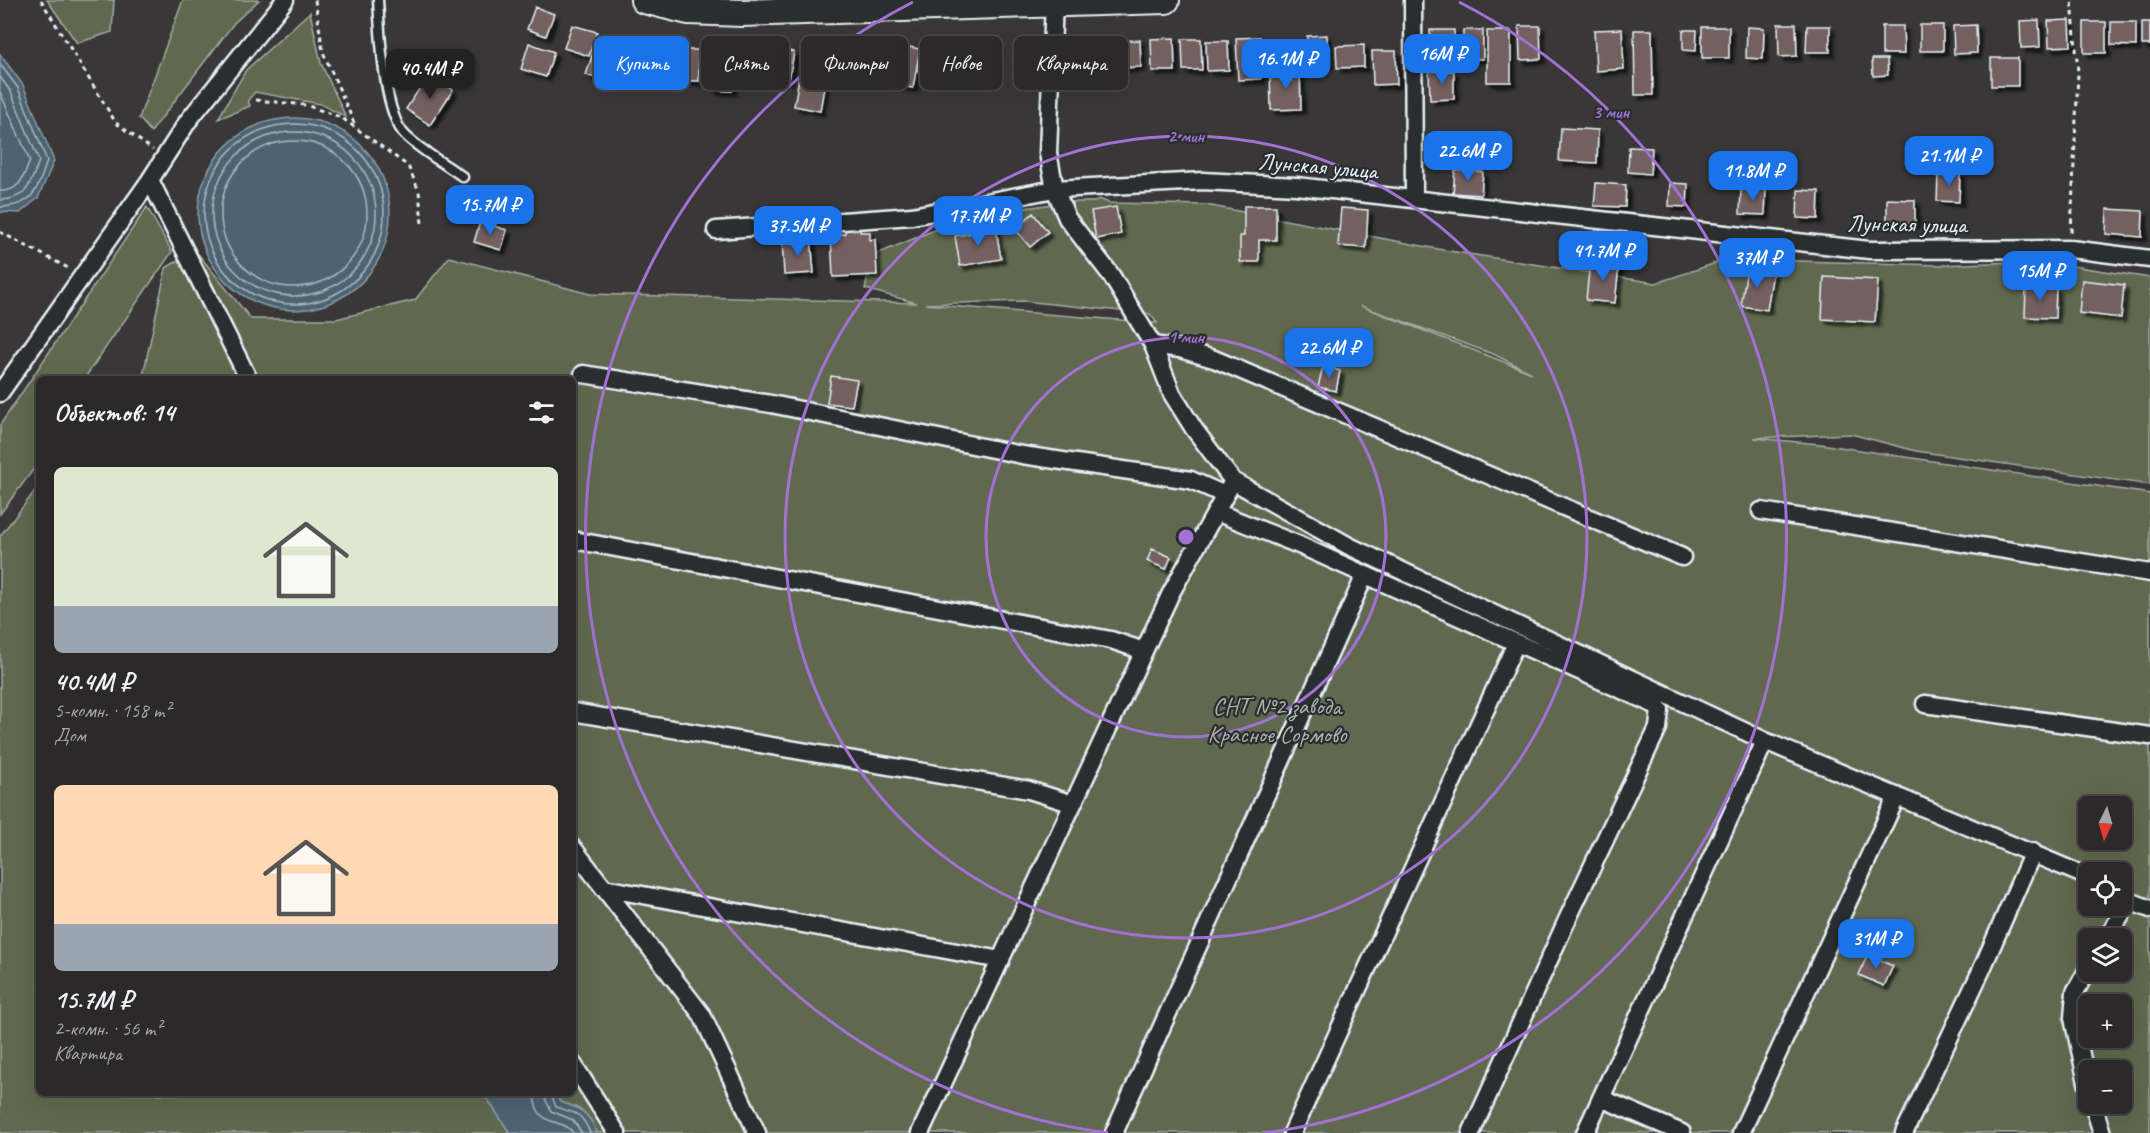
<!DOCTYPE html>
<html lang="ru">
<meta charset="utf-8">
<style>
:root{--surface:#2b292a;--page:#333132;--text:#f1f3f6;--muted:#a6a6a8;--line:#474547;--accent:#1a73e8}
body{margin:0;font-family:Caveat,sans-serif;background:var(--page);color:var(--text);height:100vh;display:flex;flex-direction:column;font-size:22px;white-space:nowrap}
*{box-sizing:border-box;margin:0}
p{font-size:20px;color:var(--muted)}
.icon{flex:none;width:33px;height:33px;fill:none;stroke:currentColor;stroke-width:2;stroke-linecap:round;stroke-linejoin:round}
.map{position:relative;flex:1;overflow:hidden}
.drawer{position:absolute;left:36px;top:376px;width:540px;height:720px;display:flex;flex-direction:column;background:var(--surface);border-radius:9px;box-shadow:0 6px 24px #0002,0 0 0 2px var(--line)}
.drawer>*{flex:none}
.banner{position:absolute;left:594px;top:36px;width:570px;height:54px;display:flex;gap:12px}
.needle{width:39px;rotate:185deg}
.fabs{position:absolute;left:2078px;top:796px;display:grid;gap:12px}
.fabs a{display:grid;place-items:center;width:54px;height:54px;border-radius:9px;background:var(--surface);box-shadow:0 6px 24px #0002,0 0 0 2px var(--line);font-size:30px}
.price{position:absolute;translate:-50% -51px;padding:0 14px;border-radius:12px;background:var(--accent);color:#fff;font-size:20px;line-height:39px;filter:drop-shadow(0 2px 3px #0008)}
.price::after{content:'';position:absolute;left:50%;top:36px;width:18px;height:14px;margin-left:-9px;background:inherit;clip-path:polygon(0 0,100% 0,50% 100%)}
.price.active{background:#222;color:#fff}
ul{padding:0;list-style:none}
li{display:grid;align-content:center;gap:12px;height:318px;padding:0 18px}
li span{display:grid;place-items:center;height:186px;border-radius:9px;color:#555}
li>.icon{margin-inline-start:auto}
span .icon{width:108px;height:108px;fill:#fffc;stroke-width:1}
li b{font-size:26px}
h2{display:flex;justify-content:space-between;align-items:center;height:72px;padding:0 18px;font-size:26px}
.tag{padding:0 21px;border-radius:9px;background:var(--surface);box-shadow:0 6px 24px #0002,0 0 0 2px var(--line);font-size:21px;line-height:54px}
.tag.active{background:var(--accent);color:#fff}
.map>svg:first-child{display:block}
.green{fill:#60694f;stroke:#a4ada4;stroke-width:1.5;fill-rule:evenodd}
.water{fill:#4d6472;stroke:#8b9ca8;stroke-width:1.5}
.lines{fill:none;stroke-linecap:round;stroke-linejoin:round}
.shore{stroke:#aab9c2;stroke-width:1.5}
.building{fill:#73605e;stroke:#e8f1f8;stroke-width:1.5;filter:url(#shadow)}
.service-casing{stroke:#e8f1f8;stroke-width:13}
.minor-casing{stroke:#e8f1f8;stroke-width:21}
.primary-casing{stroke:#e8f1f8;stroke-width:30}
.path{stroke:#e8f1f8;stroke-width:3;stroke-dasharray:4.5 4.5;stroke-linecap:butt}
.service{stroke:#2a2d2e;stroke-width:8}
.minor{stroke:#2a2d2e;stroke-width:16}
.primary{stroke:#2a2d2e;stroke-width:26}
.ring{fill:none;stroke:#a171d3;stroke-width:3}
.labels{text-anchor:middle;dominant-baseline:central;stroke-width:4.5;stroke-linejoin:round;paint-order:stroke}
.street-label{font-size:24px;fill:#e8f1f8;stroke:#2a2d2e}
.park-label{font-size:24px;fill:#abb4ac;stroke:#2a2d2e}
.centre{fill:#a171d3;stroke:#2a2d2e;stroke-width:3}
.ring-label{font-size:18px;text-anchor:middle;font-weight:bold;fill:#a171d3;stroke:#2a2d2e;stroke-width:4.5;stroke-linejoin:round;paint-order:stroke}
</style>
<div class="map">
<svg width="2150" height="1133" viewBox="0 0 2150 1133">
<defs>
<filter id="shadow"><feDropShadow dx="4.5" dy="4.5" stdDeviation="1.5" flood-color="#0009"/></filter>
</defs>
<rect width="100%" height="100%" fill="#393738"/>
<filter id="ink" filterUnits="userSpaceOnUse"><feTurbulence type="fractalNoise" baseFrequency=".0167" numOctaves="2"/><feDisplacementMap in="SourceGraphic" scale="12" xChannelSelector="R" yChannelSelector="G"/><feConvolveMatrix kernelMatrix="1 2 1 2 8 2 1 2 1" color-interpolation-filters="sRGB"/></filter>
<g filter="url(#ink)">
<!-- green -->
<path class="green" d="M47 0H114L112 32 77 43Z
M183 0H259L234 23 151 132 139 118Z
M310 12 321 63 346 117 320 104 255 92 248 100 250 106 218 119 246 70Z
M1099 199 1109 203 1206 205 1443 250 1656 283 1728 259 1940 265 2039 261 2150 278V485L1916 451 1851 434 1754 438 1820 444 2150 494V1133H597C589 1113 581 1107 560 1102L556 1094H573V380H154L143 375 166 268 195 250 251 319H336L415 300 449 257 590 294 917 303 865 289 872 256 968 216 1067 202H1095ZM1023 301 1150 314 1157 323 925 304ZM1361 306 1493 354 1532 373ZM2088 807H2121V840H2088ZM2088 873H2121V906H2088ZM2088 939H2121V972H2088ZM2088 1005H2121V1038H2088ZM2088 1071H2121V1104H2088Z
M147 207 172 252 84 379 39 380V462L0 514V425Z
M39 486V1094H484L510 1133H0V536Z"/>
<!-- water -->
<path class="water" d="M0 54 23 85 54 161 38 198 20 213 0 212Z
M198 214a96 96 0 1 1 192 0a96 96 0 1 1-192 0Z
M484 1094H556L560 1102C581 1108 589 1113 597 1133H510Z"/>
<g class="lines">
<!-- shore -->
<path class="shore" d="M0 64 18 88 47 161C37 190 34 206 0 207
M0 77 11 92 39 161C30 185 28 199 0 200
M0 92 30 161C23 178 20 191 0 191
M204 214a90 90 0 1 1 180 0a90 90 0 1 1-180 0Z
M212 214a82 82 0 1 1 164 0a82 82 0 1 1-164 0Z
M221 214a73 73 0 1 1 146 0a73 73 0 1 1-146 0Z
M534 1094C536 1130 564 1117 573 1133
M543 1094 551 1111 573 1120 582 1133
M551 1094 556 1107C576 1114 581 1111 590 1133"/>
</g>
<!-- building -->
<path class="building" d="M535 7 554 14 546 36 527 29Z
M2039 20 2040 47 2021 48 2020 21Z
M2070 20 2071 46 2049 47 2048 21Z
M2084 22H2106V53H2084Z
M2111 22H2136V46L2111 45Z
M2142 22H2150V45H2142Z
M1778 24H1796L1797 56 1779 57Z
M572 25 597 32 589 56 564 48Z
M1920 25H1943V51H1920Z
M1976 25 1977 53 1954 54 1953 26Z
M1519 26H1540L1541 59 1520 60Z
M1807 26H1830V52H1806Z
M1882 26H1903L1904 54H1882Z
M1702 27H1729V58H1702Z
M1747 27 1764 28 1763 59 1746 58Z
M1622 29 1624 69 1596 71 1594 30Z
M1430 30H1454L1455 58 1430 59Z
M1463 30H1483V59H1463Z
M1634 30H1652L1653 95H1635Z
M1683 30H1697L1696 51 1683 50Z
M1487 31H1511V82H1487Z
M1327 35 1328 64 1308 65 1307 36Z
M1260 37 1261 79 1238 80 1236 38Z
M1174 38 1175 71H1152L1151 39Z
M636 39 649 42 644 59 631 55Z
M1182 39H1201L1202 70H1183Z
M597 40 618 47 607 81 586 75Z
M1140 40 1141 67 1118 68 1117 41Z
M923 41 947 45 942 75 918 71Z
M1017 41H1040V69H1017Z
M1206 41H1228L1229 70 1207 71Z
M832 42 854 46 849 75 827 71Z
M952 42 971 46 966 75 946 71Z
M529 43 554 52 546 77 521 69Z
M1083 43H1105V68L1084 69Z
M655 44 673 49 666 75 648 70Z
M894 44 920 49 913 88 887 84Z
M975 44 998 47 994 74 971 70Z
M1364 45V67L1337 68 1336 46Z
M863 46 885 50 880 77 858 73Z
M768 47 794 52 789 80 763 76Z
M714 49 734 50 732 91 712 90Z
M682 50H699V81H681Z
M1372 51H1396L1397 84 1373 85Z
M1991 58H2018V86H1991Z
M1872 59H1887L1888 75 1873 76Z
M1300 70 1301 109 1271 110 1270 71Z
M1429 71H1454V99L1430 100Z
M800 72 826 76 820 111 794 106Z
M429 74 453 90 430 125 406 109Z
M1561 128 1598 130 1597 163 1559 161Z
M1629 147 1652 148 1650 174 1628 172Z
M1455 170 1483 172 1481 195 1453 193Z
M1938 173H1960L1959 202 1937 201Z
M1596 183 1626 185 1625 207 1594 206Z
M1670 183 1688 184 1687 207 1669 206Z
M1741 188 1766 189 1765 215 1740 214Z
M1798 190 1819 191 1818 219 1797 218Z
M1887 199 1915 200V224H1887Z
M1244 206H1276V240H1259V262H1240V236H1244Z
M1116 207 1121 234 1096 239 1091 211Z
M1341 208 1368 210 1366 248 1338 246Z
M2107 209 2143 211 2142 237 2106 234Z
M1033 213 1048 232 1030 247 1015 229Z
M480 222 507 230 501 250 474 242Z
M860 228V232H870V240L875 239 877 275 833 277 831 235 845 234V229Z
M996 229 1001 259 960 266 955 236Z
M811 238 814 273 784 275 782 240Z
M1590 262 1619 265 1615 303 1586 300Z
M1747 268 1773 272 1767 310 1741 306Z
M1824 277 1878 280 1875 322 1822 319Z
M2082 280 2124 285 2121 318 2079 313Z
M2026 286 2056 287 2055 318 2025 317Z
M1323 366 1340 371 1336 391 1318 387Z
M831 376 857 380 852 406 827 403Z
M1152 549 1171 557 1166 569 1147 561Z
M1867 955 1893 966 1884 986 1859 975Z"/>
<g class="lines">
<!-- service casing -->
<g class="service-casing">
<path id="service" d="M378 0C380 31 383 115 406 136 423 152 445 164 463 177"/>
</g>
<!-- minor casing -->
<g class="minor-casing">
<path id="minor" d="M1054 0 1048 153 1055 189 1067 218 1111 275 1153 345 1172 394 1194 429 1233 481 1349 546 1765 741 2088 877
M1413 0 1414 199
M150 180 249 380
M716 230 912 216 1055 189 1203 181 1296 186 1869 250 2071 249 2150 259
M1153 345 1180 349 1214 359 1682 557
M583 374 771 404 1022 455 1191 480 1225 495
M0 393 150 180 188 121 285 0
M1761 511 2150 573
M1216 512 1299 545 1655 705 1660 710 1658 728 1567 920 1471 1133
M573 540 1111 640 1144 651
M1925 704 2150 736
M573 712 1029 790 1073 804
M573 848 702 1015 757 1133
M604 888 1001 960
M2122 898 2150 909
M2106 939 2122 914 2121 897
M2088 969 2075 992 2073 1018 2088 1087
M573 1064 617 1133
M1601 1098 1682 1133
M2093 1104 2102 1133
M920 1133 1171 593 1233 481
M1114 1133 1365 575
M1292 1133 1516 643
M1585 1133 1765 741
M1741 1133 1897 796
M1904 1133 1981 971 2033 852"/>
</g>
<!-- primary casing -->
<g class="primary-casing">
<path id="primary" d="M644 0 688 11 742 13 1166 0"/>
</g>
<!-- path -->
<path class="path" d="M41 0 116 123 153 150
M315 0 323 52 355 125
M256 100 306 105 342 118 408 166 419 191 422 224
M0 232 70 269
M2071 232 2078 73 2072 0"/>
<!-- service -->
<use href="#service" class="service"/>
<!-- minor -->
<use href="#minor" class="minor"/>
<!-- primary -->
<use href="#primary" class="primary"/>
</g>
</g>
<!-- distance rings -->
<g class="ring">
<circle cx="1186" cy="537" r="200"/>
<circle cx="1186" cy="537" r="401"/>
<path d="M1108 1133A601 601 0 0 1 913 2M1459 2A601 601 0 0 1 1264 1133"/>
</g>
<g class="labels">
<!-- street labels -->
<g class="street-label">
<text transform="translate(1318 166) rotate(5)">Лунская улица</text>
<text transform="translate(1907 224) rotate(1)">Лунская улица</text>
</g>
<!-- park labels -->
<g class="park-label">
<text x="1277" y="706">СНТ №2 завода<tspan x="1277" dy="28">Красное Сормово</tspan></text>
</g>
</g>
<circle cx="1186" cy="537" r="9" class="centre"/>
<g class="ring-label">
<text x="1611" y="118">3 мин</text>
<text x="1186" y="142">2 мин</text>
<text x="1186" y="343">1 мин</text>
</g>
</svg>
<div class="fabs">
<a><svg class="needle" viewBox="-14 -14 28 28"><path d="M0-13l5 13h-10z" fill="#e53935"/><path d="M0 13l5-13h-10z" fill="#a6a6a8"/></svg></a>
<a><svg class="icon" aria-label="locate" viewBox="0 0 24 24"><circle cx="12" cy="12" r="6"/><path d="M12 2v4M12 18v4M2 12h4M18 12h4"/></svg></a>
<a><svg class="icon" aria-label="layers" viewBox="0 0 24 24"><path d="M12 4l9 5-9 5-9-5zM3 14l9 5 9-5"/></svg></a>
<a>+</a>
<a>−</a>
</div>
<b class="price" style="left:1442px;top:85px">16M ₽</b>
<b class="price" style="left:1286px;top:90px">16.1M ₽</b>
<b class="price active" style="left:430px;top:100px">40.4M ₽</b>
<b class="price" style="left:1468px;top:182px">22.6M ₽</b>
<b class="price" style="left:1949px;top:187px">21.1M ₽</b>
<b class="price" style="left:1753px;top:202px">11.8M ₽</b>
<b class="price" style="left:490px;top:236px">15.7M ₽</b>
<b class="price" style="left:978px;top:247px">17.7M ₽</b>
<b class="price" style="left:798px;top:257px">37.5M ₽</b>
<b class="price" style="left:1603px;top:282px">41.7M ₽</b>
<b class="price" style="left:1757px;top:289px">37M ₽</b>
<b class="price" style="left:2040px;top:302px">15M ₽</b>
<b class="price" style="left:1329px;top:379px">22.6M ₽</b>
<b class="price" style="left:1876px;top:970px">31M ₽</b>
<div class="banner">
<a class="tag active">Купить</a>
<a class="tag">Снять</a>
<a class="tag">Фильтры</a>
<a class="tag">Новое</a>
<a class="tag">Квартира</a>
</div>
<section class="drawer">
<h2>Объектов: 14<svg class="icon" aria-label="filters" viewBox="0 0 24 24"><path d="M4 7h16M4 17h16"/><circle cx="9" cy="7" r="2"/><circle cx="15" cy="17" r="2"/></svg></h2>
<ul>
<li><span style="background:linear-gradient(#dfe7d0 75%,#9aa5b1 0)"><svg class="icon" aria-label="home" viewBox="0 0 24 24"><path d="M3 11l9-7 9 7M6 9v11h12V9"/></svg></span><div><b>40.4M ₽</b><p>5-комн. · 158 m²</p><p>Дом</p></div></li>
<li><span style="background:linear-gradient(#ffd9b3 75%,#9aa5b1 0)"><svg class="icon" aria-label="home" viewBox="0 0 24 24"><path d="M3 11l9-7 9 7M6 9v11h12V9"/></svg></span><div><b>15.7M ₽</b><p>2-комн. · 56 m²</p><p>Квартира</p></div></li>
</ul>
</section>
</div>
